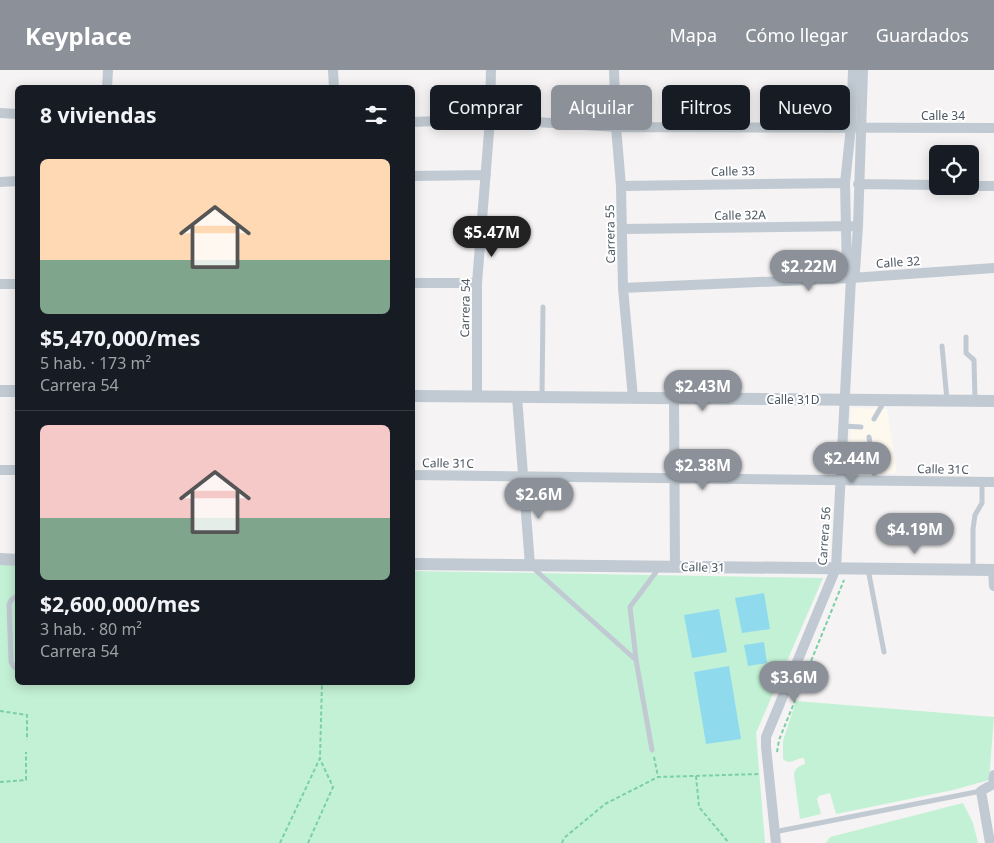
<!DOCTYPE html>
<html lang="es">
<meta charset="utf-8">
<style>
:root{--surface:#171b24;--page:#20242c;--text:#f1f3f6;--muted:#9ea1a6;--line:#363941;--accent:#8c9099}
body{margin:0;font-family:"Noto Sans",sans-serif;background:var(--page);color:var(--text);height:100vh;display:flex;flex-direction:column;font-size:19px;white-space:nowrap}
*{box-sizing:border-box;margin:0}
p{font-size:16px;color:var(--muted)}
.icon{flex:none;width:28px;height:28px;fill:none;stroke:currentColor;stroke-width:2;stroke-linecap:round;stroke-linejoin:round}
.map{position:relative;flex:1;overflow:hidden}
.panel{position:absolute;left:15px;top:15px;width:400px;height:600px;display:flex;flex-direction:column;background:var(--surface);border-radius:8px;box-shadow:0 2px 12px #0003}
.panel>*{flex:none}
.guide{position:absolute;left:430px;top:15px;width:475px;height:45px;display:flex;gap:10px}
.fabs{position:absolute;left:929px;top:75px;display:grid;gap:10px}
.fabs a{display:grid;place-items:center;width:50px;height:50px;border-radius:8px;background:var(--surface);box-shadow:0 2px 12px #0003;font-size:25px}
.price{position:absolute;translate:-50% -42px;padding:0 11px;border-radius:18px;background:var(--accent);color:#fff;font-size:16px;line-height:32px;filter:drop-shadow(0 1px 2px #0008)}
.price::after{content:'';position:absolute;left:50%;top:30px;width:15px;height:11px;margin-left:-8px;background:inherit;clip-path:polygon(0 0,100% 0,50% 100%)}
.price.on{background:#222;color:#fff}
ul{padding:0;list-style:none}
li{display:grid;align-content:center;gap:10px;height:265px;padding:0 25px}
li+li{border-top:1px solid var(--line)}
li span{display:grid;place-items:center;height:155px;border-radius:8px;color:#555}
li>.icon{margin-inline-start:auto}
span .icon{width:90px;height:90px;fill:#fffc;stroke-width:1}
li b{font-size:21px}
h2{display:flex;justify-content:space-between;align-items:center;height:60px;padding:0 25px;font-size:21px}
.pill{padding:0 18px;border-radius:8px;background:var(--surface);box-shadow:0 2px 12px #0003;font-size:18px;line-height:45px}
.pill.on{background:var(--accent);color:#fff}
header{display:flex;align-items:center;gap:30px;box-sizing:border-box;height:70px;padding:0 25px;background:var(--accent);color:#fff}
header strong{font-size:24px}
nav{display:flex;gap:28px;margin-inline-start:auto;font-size:18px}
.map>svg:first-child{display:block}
.commercial{fill:#fdf9ef}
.green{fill:#c3f1d5}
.water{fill:#90daee}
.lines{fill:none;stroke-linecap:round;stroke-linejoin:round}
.path{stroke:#7ad0a6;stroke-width:2;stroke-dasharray:4 2.5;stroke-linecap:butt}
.service{stroke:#c1cad2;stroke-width:5}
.minor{stroke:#c1cad2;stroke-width:10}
.tertiary{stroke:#c1cad2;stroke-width:12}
.labels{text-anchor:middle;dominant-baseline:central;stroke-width:4;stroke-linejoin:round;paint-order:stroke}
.street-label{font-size:12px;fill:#4a5661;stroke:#fff}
</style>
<header>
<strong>Keyplace</strong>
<nav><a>Mapa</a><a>Cómo llegar</a><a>Guardados</a></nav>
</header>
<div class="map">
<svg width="994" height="773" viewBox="0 0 994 773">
<rect width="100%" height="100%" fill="#f5f3f3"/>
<!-- commercial -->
<path class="commercial" d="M851 338 887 339 897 403H849Z"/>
<!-- green -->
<path class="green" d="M0 494H17L18 612H412L413 501 823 508 756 663 765 773H0Z
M796 631 994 647 989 710 953 720 836 744 830 723 819 726 817 729 821 744 800 749 794 705C794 699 799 696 805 694L804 688C795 688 790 696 783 689V671Z
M963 733 973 753 978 773H826L830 767Z"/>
<!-- water -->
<path class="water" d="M764 523 770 559 742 563 735 528Z
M719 539 727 582 692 588 684 545Z
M764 572 767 593 748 596 744 575Z
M729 596 741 669 706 674 694 602Z"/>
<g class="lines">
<!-- path -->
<path class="path" d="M0 641 27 645V670
M777 682 779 670 844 510
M654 687 658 707
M696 706 699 737 729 773
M0 712 26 710V682
M280 773 320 688 322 612
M308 773 333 717 320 689
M562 773 564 768 605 734 658 707 760 704"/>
<!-- service -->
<path class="service" d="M966 267V283L974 290 975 330
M942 276 947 330
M542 327 543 237
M874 349 885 330
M843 356 861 357
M869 367 872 385
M873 396 875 411
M533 498 636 590 652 680
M868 499 884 582
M973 499V459L975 445 982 433V412
M18 525 11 530 9 535 11 592 14 597 18 599
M636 589 630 537 659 498
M774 762 981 721"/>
<!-- minor -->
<path class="minor" d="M333 0 334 18
M614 0 616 57 621 116 623 218 633 328
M107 18 108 0
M0 43 18 44
M412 52 490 49 616 57 994 58
M412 106 486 105
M0 112 18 111
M858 114 938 115
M621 116 845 113
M970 116H994
M623 159 858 156
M851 208 847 204 845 113 851 57 853 0
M412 213H477
M0 214H18
M623 218 851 208 994 198
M477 326V213L490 49 491 0
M517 327 530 495
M674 329 675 497
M0 400H18
M412 405 994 412
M993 500 994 516
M776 773 766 677V667L836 498 851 208 855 201 858 156 863 0
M990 773 981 721 993 714 994 705"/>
<!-- tertiary -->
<path class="tertiary" d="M0 321H18
M412 326 994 331
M0 489 18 490
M412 494 994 500"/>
</g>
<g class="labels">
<!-- street labels -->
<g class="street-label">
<text x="943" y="45">Calle 34</text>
<text transform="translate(733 101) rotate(-1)">Calle 33</text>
<text transform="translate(740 145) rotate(-1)">Calle 32A</text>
<text transform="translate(610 164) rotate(-91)">Carrera 55</text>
<text transform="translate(898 192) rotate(-4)">Calle 32</text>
<text transform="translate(465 238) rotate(-89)">Carrera 54</text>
<text x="793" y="329">Calle 31D</text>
<text transform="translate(448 393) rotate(1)">Calle 31C</text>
<text transform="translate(943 399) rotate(1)">Calle 31C</text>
<text transform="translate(824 466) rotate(-86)">Carrera 56</text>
<text transform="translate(703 497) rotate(1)">Calle 31</text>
</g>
</g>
</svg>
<div class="fabs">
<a><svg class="icon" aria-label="locate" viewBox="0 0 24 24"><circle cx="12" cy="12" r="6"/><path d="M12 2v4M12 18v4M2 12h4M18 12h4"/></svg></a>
</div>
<b class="price on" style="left:492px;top:188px">$5.47M</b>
<b class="price" style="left:809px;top:222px">$2.22M</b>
<b class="price" style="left:703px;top:342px">$2.43M</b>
<b class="price" style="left:852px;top:414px">$2.44M</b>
<b class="price" style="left:703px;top:421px">$2.38M</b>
<b class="price" style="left:539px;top:450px">$2.6M</b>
<b class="price" style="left:915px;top:485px">$4.19M</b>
<b class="price" style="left:794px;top:633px">$3.6M</b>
<div class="guide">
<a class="pill">Comprar</a>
<a class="pill on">Alquilar</a>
<a class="pill">Filtros</a>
<a class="pill">Nuevo</a>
</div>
<section class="panel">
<h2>8 viviendas<svg class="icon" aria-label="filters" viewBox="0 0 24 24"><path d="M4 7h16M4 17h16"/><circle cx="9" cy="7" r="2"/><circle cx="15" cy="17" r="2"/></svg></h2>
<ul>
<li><span style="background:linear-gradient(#ffd9b3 65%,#7fa58c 0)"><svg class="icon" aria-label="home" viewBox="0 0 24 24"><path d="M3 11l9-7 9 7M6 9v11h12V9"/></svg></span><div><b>$5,470,000/mes</b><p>5 hab. · 173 m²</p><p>Carrera 54</p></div></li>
<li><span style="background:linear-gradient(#f6c9c9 60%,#7fa58c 0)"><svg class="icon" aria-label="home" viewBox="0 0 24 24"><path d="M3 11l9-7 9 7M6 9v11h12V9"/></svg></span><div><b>$2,600,000/mes</b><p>3 hab. · 80 m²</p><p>Carrera 54</p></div></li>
</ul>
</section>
</div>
